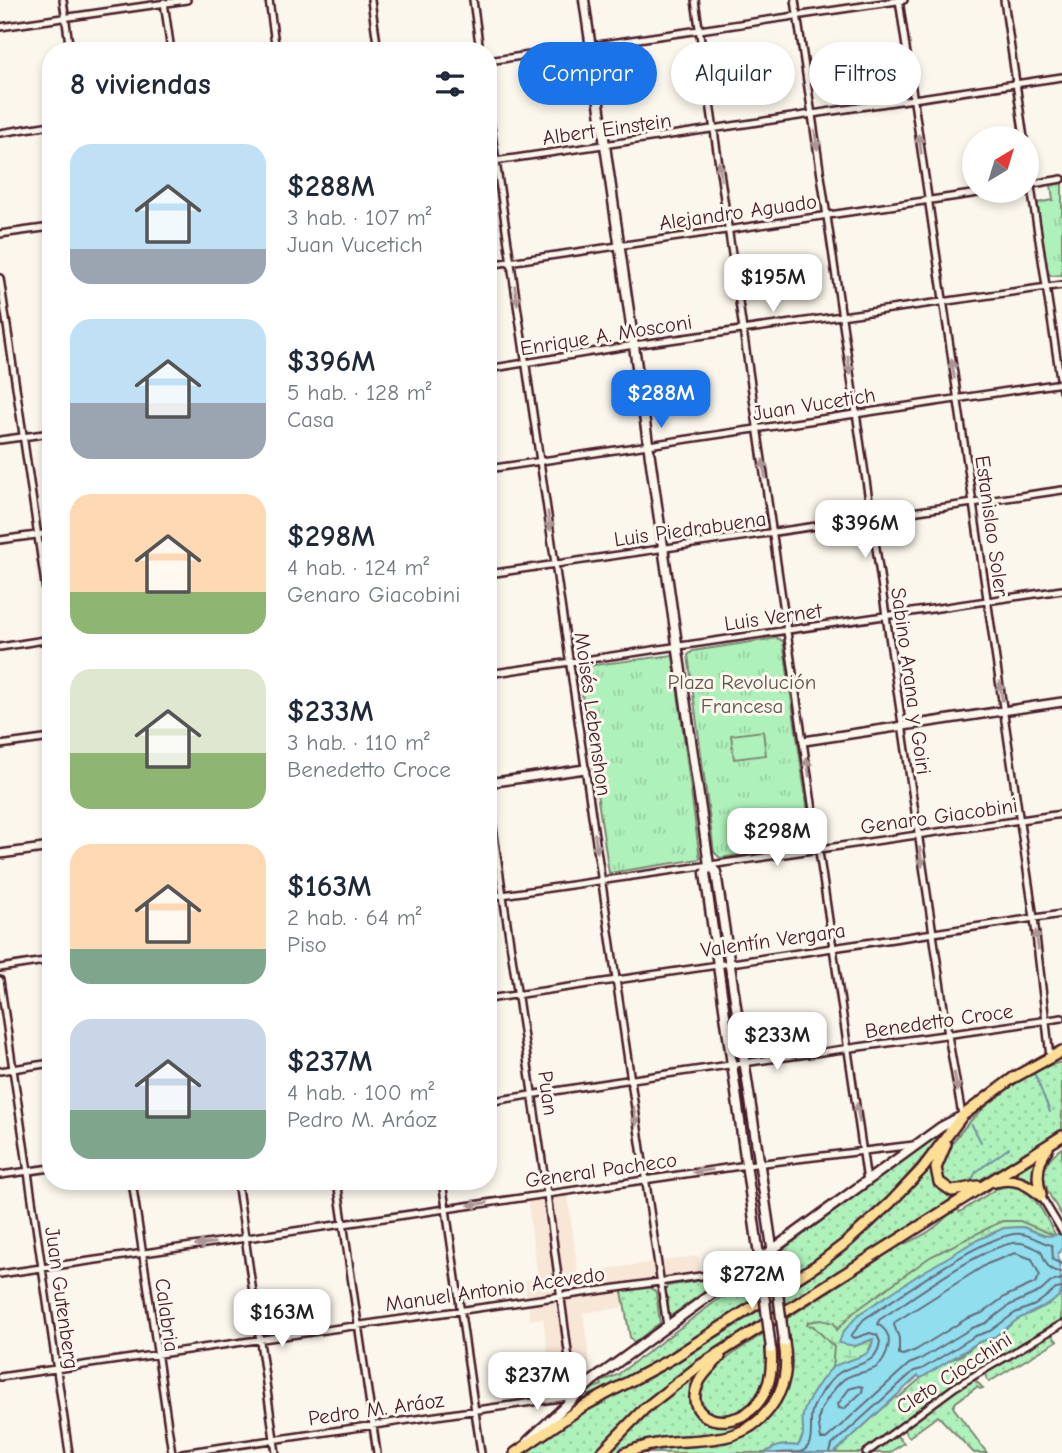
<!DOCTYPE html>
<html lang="es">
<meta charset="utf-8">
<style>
:root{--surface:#fff;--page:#f2f2f3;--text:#1f2937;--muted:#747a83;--accent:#1a73e8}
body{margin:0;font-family:"Comic Neue",sans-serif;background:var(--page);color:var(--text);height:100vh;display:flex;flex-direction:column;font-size:26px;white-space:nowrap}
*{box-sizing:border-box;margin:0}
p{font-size:23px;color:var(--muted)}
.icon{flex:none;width:38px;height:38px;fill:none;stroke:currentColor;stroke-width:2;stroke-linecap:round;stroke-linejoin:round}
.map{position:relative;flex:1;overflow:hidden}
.side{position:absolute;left:42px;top:42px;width:455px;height:1148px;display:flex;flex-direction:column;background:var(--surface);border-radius:28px;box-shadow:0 4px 10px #0003}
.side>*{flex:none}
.banner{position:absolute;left:518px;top:42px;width:438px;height:63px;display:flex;gap:14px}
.needle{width:46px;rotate:38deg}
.buttons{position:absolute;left:962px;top:126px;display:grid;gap:14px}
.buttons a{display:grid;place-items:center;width:77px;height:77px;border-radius:50%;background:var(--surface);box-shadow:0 4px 10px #0003;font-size:35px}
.price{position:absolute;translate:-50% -60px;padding:0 16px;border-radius:14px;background:#fff;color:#222;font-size:23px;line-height:46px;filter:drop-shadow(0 2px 4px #0008)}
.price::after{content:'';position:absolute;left:50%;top:42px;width:21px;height:16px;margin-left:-10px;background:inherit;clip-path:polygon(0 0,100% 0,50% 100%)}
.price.on{background:var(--accent);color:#fff}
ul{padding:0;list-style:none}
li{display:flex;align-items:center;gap:21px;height:175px;padding:0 28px}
li span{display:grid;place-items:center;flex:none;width:196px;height:140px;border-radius:21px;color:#555}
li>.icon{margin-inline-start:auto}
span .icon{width:84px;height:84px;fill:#fffc;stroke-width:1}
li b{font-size:30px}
h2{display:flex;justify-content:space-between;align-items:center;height:84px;padding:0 28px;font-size:30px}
.tag{padding:0 24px;border-radius:32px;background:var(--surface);box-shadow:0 4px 10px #0003;font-size:24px;line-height:63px}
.tag.on{background:var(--accent);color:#fff}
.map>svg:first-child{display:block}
.built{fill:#f8e6d6}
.grass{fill:url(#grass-dots);stroke:#7c8872;stroke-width:2}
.wetland{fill:url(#wetland-marsh);stroke:#7c8872;stroke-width:2}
.park{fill:url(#park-tufts);stroke:#7c8872;stroke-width:2}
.pitch{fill:#aef1ba;stroke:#7c8872;stroke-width:2}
.water{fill:#90deee;stroke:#7492a0;stroke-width:2}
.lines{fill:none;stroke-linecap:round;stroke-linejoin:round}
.shore{stroke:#666b79;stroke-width:2}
.stream{stroke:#7492a0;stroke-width:2}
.minor-casing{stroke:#4a1f2b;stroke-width:10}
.tertiary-casing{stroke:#4a1f2b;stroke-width:12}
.secondary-casing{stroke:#4a1f2b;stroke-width:13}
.primary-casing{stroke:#4a1f2b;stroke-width:14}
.minor{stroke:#fbf7ec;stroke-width:5}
.tertiary{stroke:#fbf7ec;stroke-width:7}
.secondary{stroke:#fbf7ec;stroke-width:8}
.primary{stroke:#fdde96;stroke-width:9}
.secondary-bridge-casing{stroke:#4a1f2b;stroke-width:13;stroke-linecap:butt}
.secondary-bridge{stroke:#fbf7ec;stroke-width:8}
.oneway{fill:#ab9695}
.labels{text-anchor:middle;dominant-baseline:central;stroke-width:6;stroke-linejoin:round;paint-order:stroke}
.street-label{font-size:21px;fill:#4a1f2b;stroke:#fbf7ec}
.park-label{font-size:21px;fill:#63544f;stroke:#fbf7ec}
</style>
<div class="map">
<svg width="1062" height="1453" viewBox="0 0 1062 1453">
<defs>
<pattern id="grass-dots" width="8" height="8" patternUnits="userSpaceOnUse" patternTransform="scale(1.75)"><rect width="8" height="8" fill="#aef1ba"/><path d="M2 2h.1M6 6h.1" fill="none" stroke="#97cea0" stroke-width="1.8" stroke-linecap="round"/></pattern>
<pattern id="wetland-marsh" width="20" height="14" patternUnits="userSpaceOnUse" patternTransform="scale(1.75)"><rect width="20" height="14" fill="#aef1ba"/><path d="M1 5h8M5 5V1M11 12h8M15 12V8" fill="none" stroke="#97cea0"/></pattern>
<pattern id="park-tufts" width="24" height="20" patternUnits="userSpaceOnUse" patternTransform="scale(1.75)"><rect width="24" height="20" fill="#aef1ba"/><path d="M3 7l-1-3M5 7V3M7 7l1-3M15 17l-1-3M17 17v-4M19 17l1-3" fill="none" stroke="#97cea0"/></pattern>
</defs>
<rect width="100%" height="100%" fill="#fbf7ec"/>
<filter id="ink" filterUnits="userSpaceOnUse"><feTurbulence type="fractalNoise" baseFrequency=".0143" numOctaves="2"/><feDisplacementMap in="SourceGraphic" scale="14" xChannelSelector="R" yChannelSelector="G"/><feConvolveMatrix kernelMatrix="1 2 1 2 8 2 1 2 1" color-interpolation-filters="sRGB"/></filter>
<g filter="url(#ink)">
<!-- built -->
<path class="built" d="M567 1191 578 1273 698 1256 701 1276 622 1287 625 1307 583 1313 592 1381 574 1396 554 1399 543 1318 530 1320 525 1280 538 1278 527 1197Z"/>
<!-- grass -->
<path class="grass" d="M1062 1062V1130L973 1184 960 1188 945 1186 939 1172C942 1164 945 1155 950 1147 969 1115 1026 1069 1062 1062Z
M952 1124 889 1197 830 1250 670 1355 592 1395H586L590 1389 602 1385 601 1382 617 1375 744 1280 746 1275 754 1270 757 1271V1282L767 1276 763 1263 769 1259 770 1273 779 1267 778 1258H776L778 1253Z
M1062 1148V1216C1047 1191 1030 1169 1062 1148Z
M1036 1160 1035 1185 1013 1175 1014 1174Z
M935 1161 933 1175 936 1182 962 1193 961 1194 697 1362 642 1406 595 1453 590 1451 589 1453H524L579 1414 657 1374 730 1329 823 1267 870 1230Z
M1007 1186C1034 1185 1044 1215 1056 1236L846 1345 798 1446C785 1444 776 1445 765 1453H634L660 1447 724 1441 740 1436 787 1382 790 1359 786 1319 899 1246C912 1241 924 1236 935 1227 944 1221 947 1213 958 1210L960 1212 996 1189Z
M715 1278 718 1279 717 1283 672 1315H669L665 1291 667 1286Z
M649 1287 656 1292 660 1323 634 1343 630 1337 622 1291Z
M1062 1288 1061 1320 954 1383 860 1453H834L895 1397 898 1398 921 1378 949 1360 960 1356 979 1342 993 1338 1018 1319 1051 1303 1060 1295Z
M764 1333C767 1359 771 1391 746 1410 739 1415 728 1416 720 1419 714 1416 705 1412 702 1407 684 1381 747 1344 764 1333Z
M1051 1334 1057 1341 989 1382 986 1377 987 1371Z
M781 1343 783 1368 777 1391 762 1414 733 1433 634 1446 617 1453H607L653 1408 704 1369 694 1386 709 1422C735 1432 762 1410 771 1386 776 1373 776 1360 775 1347Z
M974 1379 983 1388 980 1389 977 1387 956 1402 953 1407 987 1453H974L938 1416 909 1437 905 1432 906 1427 938 1402Z
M896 1435 904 1443 889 1453H873Z"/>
<!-- wetland -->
<path class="wetland" d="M1002 1221H1020L1056 1236 1048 1237 1023 1227 1004 1228 991 1234 920 1274 904 1285 855 1346 874 1339 867 1354 831 1369 834 1362 833 1358 834 1347 813 1326 807 1325 808 1322 821 1320 834 1323 837 1330 853 1313 930 1257Z"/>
<!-- park -->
<path class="park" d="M1062 182V275L1052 276 1048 273 1037 203 1053 200 1051 184Z
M777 638 783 641 812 840 807 845 720 858 714 852 688 655 693 651Z
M673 655 700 859 609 873 578 667Z"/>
<!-- pitch -->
<path class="pitch" d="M763 731 766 755 734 759 731 735Z"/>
<!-- water -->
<path class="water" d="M1023 1227C1038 1232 1047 1241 1062 1232V1249L1058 1254 1062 1288 1060 1295 1051 1303 1018 1319 993 1338 979 1342 921 1378 918 1376 834 1453H765C776 1445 785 1444 798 1446 807 1432 801 1428 803 1415 805 1403 823 1376 832 1368 847 1356 871 1363 873 1339L855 1346 839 1343 843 1332 859 1314 920 1274 975 1241 1004 1228Z"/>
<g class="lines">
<!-- shore -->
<path class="shore" d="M1015 1253 1032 1259 1040 1276 1035 1283 1006 1296 982 1313 966 1319 916 1350 903 1355 899 1354V1338L894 1325 895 1322 987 1264Z
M1062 1272C1047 1272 1046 1262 1041 1251 1035 1248 1028 1244 1021 1243 992 1238 906 1303 879 1320L878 1324C886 1330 891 1336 888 1347 882 1378 858 1368 843 1380 835 1387 820 1407 819 1417 818 1424 820 1432 821 1439H826L909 1364 919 1360 972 1328 986 1323 1010 1305 1041 1291 1051 1282 1062 1279
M859 1386 863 1387 862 1392 844 1409 839 1408 838 1404 849 1389Z
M778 1453C785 1452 794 1453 800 1452 818 1447 807 1420 813 1408 818 1397 830 1379 839 1373 856 1362 876 1367 880 1342L877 1335 870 1333 855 1338 851 1336 864 1319C895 1300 989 1230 1021 1234 1032 1235 1041 1243 1052 1245L1053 1260 1062 1264
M830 1453 832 1445 914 1371 922 1369 975 1336 990 1331 1015 1313 1035 1305 1056 1289 1062 1288"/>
<!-- stream -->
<path class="stream" d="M1033 1070 1050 1112
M972 1125 981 1142
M970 1183 976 1172 1009 1148
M655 1453 663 1452"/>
<!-- minor casing -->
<g class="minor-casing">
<path id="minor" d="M63 0 70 51
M269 0 276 51
M371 0 378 51
M473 0 480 51
M695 0 867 1181
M795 0 948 1035 962 1115
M899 0 1034 918 1050 1057
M1004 0 1024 138
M164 2 171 51
M0 27 187 0
M488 61 904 0
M488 107 667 1326
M0 133 51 125
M1027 161 1062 391
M488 162 1062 77
M1027 185 1062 179
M0 234 51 227
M488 265 992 191
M0 278 51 625
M488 369 634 345 1062 285
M0 440 51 433
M488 469 1062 383
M0 540 51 533
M488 574 1062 490
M0 647 51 639
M488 674 1062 590
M0 745 51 738
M488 897 1062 814
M0 968 51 960
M0 980 69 1453
M488 999C680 971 871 941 1062 914
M0 1071 51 1063
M488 1102C679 1069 871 1047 1062 1018
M0 1175 51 1168
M132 1181 172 1453
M237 1181 276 1453
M337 1181 377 1453
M442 1181 481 1453
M1041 1196 1062 1231
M0 1274 747 1165 914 1145
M0 1377 742 1270
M182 1453 574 1396 547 1194 488 794
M866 1453 955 1387 1062 1324"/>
</g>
<!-- tertiary casing -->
<g class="tertiary-casing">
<path id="tertiary" d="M804 741 1062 702
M488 783 585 769
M0 854 51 847"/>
</g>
<!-- secondary casing -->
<g class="secondary-casing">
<path id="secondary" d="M584 0 709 865 705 873 761 1270
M709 865 716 872 773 1254
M528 1441 592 1381 941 1127 962 1116"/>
</g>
<!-- primary casing -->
<g class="primary-casing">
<path id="primary" d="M946 1144 936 1168 939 1182 952 1191 978 1186
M995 1182C1014 1177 1027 1183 1041 1196
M1041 1194C1036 1178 1037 1162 1048 1148
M720 1357C713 1365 703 1373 699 1382 673 1435 780 1441 771 1349
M515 1453 582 1407 673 1358 817 1265 847 1242 890 1203 923 1168 962 1116 1013 1078 1062 1051
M601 1453 644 1409 699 1366 1062 1136
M625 1453C640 1447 655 1443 672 1442 710 1439 745 1442 770 1408 786 1387 788 1367 784 1342"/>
</g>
<!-- minor -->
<use href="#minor" class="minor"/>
<!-- tertiary -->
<use href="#tertiary" class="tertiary"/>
<!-- secondary -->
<use href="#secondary" class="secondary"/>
<!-- primary -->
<use href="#primary" class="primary"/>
<!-- secondary-bridge casing -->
<g class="secondary-bridge-casing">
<path id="secondary-bridge" d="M774 1260 784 1342
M761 1270 771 1349"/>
</g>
<!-- secondary-bridge -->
<use href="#secondary-bridge" class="secondary-bridge"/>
</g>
<!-- one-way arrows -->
<defs><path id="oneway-solid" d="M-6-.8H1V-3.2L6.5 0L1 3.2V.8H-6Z" transform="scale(1.75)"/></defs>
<g class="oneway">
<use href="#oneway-solid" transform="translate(816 140) rotate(82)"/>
<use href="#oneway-solid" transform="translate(920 144) rotate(-98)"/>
<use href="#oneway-solid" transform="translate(720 171) rotate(-98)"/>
<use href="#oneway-solid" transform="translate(516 295) rotate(82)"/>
<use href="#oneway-solid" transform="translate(849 365) rotate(82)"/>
<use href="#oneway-solid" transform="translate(953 369) rotate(-98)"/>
<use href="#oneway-solid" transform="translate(764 469) rotate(-98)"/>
<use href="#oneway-solid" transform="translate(549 521) rotate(82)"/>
<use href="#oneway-solid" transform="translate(1001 691) rotate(-98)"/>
<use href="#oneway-solid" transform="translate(808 767) rotate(-98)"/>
<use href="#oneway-solid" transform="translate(596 843) rotate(82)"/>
<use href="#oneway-solid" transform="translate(921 857) rotate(82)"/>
<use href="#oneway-solid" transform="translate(1037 940) rotate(-98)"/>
<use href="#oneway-solid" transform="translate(956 1082) rotate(80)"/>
<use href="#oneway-solid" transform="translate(858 1113) rotate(-98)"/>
<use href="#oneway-solid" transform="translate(635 1116) rotate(82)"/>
<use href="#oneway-solid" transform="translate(703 1171) rotate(172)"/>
<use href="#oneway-solid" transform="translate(478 1204) rotate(172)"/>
<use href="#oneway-solid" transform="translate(205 1244) rotate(172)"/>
</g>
</g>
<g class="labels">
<!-- street labels -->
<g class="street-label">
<text transform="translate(607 129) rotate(-8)">Albert Einstein</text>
<text transform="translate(738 212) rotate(-8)">Alejandro Aguado</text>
<text transform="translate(606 335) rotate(-9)">Enrique A. Mosconi</text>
<text transform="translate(814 404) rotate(-9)">Juan Vucetich</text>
<text transform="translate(992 526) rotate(82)">Estanislao Soler</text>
<text transform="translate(690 529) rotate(-8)">Luis Piedrabuena</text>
<text transform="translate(773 617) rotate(-8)">Luis Vernet</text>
<text transform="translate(911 681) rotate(82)">Sabino Arana y Goiri</text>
<text transform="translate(593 714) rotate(82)">Moisés Lebenshon</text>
<text transform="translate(939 816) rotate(-8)">Genaro Giacobini</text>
<text transform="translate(773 940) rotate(-8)">Valentín Vergara</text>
<text transform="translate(939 1021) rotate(-8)">Benedetto Croce</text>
<text transform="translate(548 1093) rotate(82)">Puan</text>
<text transform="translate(601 1170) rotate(-8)">General Pacheco</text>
<text transform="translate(495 1289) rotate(-8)">Manuel Antonio Acevedo</text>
<text transform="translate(62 1298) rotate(82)">Juan Gutenberg</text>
<text transform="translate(167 1315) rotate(82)">Calabria</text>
<text transform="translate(954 1373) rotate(-33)">Cleto Ciocchini</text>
<text transform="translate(376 1409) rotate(-8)">Pedro M. Aráoz</text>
</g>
<!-- park labels -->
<g class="park-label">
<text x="742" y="682">Plaza Revolución<tspan x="742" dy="24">Francesa</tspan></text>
</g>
</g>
</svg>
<div class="buttons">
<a><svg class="needle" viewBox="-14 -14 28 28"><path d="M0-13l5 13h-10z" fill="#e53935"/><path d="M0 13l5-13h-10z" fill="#747a83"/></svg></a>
</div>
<b class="price" style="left:773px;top:314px">$195M</b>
<b class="price on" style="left:661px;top:430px">$288M</b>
<b class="price" style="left:865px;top:560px">$396M</b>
<b class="price" style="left:777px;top:868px">$298M</b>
<b class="price" style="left:777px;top:1072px">$233M</b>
<b class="price" style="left:752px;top:1311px">$272M</b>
<b class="price" style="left:282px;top:1349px">$163M</b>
<b class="price" style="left:537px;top:1412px">$237M</b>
<div class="banner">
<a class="tag on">Comprar</a>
<a class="tag">Alquilar</a>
<a class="tag">Filtros</a>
</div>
<section class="side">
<h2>8 viviendas<svg class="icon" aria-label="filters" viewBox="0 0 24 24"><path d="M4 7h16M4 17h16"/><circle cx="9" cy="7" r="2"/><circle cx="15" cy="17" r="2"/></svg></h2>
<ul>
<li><span style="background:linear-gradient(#bfe0f5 75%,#9aa5b1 0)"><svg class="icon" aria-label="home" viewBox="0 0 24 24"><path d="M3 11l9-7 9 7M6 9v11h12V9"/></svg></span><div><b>$288M</b><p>3 hab. · 107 m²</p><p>Juan Vucetich</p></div></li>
<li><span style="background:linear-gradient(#bfe0f5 60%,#9aa5b1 0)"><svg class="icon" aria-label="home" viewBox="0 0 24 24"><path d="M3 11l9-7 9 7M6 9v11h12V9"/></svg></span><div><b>$396M</b><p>5 hab. · 128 m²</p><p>Casa</p></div></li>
<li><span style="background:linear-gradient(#ffd9b3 70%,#8fb573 0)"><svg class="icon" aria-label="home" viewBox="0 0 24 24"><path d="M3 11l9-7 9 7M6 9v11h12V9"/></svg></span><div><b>$298M</b><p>4 hab. · 124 m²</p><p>Genaro Giacobini</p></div></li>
<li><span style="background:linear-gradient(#dfe7d0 60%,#8fb573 0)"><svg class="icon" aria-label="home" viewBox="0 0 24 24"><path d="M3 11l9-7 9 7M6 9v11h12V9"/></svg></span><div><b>$233M</b><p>3 hab. · 110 m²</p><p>Benedetto Croce</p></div></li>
<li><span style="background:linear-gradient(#ffd9b3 75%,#7fa58c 0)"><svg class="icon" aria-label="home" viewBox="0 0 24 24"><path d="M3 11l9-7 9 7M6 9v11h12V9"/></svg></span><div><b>$163M</b><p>2 hab. · 64 m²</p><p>Piso</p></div></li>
<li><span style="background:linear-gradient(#c9d6e8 65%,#7fa58c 0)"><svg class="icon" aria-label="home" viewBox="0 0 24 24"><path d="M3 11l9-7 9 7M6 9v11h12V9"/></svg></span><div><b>$237M</b><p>4 hab. · 100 m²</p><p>Pedro M. Aráoz</p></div></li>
</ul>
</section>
</div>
